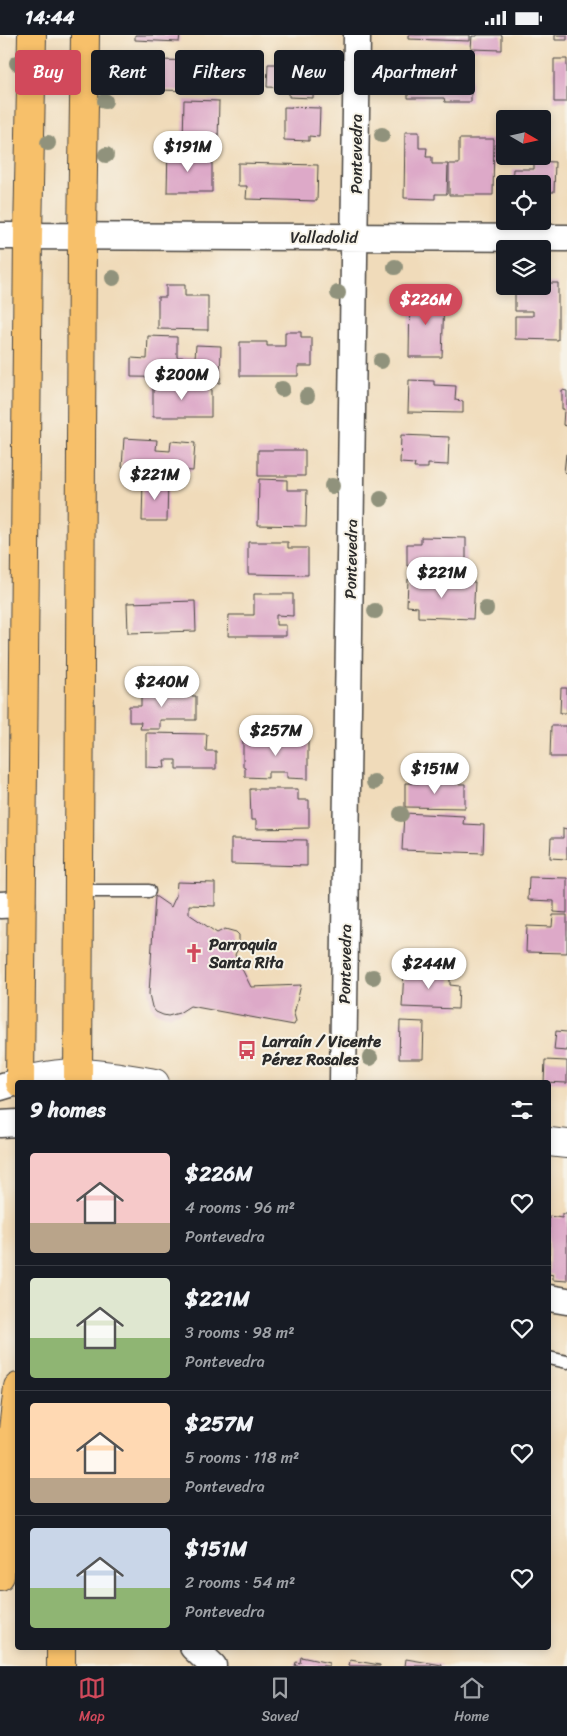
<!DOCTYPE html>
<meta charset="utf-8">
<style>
:root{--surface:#171b24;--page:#242831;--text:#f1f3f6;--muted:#9ea1a6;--line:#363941;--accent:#d1495b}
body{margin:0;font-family:Sriracha,sans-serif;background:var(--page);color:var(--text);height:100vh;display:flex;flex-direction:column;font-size:19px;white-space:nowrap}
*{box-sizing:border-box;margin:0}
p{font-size:16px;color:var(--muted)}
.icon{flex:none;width:28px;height:28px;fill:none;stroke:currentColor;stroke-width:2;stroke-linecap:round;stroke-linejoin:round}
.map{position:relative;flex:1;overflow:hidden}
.panel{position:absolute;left:15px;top:1045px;width:536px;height:570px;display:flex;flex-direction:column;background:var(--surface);border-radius:5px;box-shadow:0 2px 8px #0003}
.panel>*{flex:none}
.hud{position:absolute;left:15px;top:15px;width:538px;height:45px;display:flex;gap:10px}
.needle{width:32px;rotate:99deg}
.buttons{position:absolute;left:496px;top:75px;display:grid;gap:10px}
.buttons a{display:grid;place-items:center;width:55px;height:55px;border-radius:5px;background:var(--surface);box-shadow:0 2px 8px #0003;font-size:25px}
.price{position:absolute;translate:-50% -42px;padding:0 11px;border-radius:18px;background:#fff;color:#222;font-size:16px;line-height:32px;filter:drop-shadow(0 1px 2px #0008)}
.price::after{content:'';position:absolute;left:50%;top:30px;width:15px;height:11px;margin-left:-8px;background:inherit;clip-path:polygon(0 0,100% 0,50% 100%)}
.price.selected{background:var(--accent);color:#fff}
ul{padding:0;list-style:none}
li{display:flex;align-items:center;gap:15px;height:125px;padding:0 15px}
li+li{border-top:1px solid var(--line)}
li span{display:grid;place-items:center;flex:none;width:140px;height:100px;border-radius:5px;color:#555}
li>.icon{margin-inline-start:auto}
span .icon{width:60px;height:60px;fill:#fffc;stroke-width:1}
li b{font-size:21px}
h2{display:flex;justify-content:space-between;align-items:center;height:60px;padding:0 15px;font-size:21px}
.pill{padding:0 18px;border-radius:5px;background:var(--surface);box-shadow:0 2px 8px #0003;font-size:18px;line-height:45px}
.pill.selected{background:var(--accent);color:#fff}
.status{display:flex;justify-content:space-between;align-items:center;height:35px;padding:0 25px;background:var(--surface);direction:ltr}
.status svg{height:14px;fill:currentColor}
.menu{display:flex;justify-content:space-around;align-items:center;height:70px;border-top:1px solid var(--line);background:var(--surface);font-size:14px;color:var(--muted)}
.menu a{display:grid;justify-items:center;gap:2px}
.menu .selected{color:var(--accent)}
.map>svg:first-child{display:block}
.building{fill:#dda9c8}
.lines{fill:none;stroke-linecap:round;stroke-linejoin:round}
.service-casing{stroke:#494540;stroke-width:15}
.minor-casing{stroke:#494540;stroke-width:29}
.tertiary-casing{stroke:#494540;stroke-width:30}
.primary-casing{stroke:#494540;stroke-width:30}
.service{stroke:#fff;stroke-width:12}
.minor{stroke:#fff;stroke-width:26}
.tertiary{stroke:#fff;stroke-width:28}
.primary{stroke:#f7c06b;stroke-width:28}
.tree{fill:#90927b}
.labels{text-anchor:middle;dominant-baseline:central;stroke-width:4;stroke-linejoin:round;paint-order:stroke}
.street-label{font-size:16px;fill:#2b2b2b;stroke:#f7f3e8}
.poi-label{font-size:16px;font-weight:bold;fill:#2b2b2b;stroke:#f7f3e8;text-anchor:start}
</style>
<div class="status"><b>14:44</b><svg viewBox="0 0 49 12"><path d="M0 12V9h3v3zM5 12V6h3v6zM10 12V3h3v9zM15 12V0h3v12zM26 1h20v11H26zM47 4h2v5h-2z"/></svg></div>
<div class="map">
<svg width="567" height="1631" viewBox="0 0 567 1631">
<rect width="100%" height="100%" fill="#f7f3e8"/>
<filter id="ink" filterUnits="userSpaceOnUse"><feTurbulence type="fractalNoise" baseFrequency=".02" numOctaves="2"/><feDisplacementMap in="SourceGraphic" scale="10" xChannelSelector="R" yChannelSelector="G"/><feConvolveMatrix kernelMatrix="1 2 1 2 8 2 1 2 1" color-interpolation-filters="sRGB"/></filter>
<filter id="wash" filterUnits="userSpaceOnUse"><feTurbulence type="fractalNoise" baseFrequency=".0096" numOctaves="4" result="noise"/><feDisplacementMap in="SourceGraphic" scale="20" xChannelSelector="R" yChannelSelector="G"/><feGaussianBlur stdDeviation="1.12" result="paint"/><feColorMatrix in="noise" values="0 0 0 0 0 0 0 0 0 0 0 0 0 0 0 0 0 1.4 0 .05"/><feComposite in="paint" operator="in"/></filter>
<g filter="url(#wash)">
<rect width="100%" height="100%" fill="#f0dbba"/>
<g id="blocks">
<!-- building -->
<path class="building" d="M135 0H180L179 7 135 5Z
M408 0H470V6L408 4Z
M477 0H502V15L471 14 472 1H477Z
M555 0H567V5H555Z
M291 20 314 21 313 63 289 62V53L267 52 268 29H290Z
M554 24H567V67H554Z
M158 25 206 26 205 56 157 55Z
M447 25H471V67H445L444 63H408V28L447 27Z
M184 65 219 66 218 106H183Z
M284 72 320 73 319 102 309 101V106L284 105Z
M405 97H419V113H427L426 122H432V129H448L447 159H435V164L404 163Z
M459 104H494L493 160H449V129H459Z
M168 111H184L183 123 212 124V157H167Z
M534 126 555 127 554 157H542V149H512L513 134H534Z
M238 128 318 130 317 166 246 164 247 151H238Z
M542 248H558V305L515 304V281H533V276H515V251H542Z
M166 250H185V261H208V295L158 294V262H166Z
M410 258H430V263H444L442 322H409Z
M285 297H301V303H312V331H298V341H240V307H267V311H285Z
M148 301 177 302V322L195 323 196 310 221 311 220 348 204 347V343L131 342V323L147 324Z
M409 345 434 346V350L456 351 455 365 463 366V378L408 377Z
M153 351H211V382H153Z
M562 355 567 356V391L563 390 564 374H562Z
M401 400 449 402 448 430 428 429V433H414L415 429 400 428Z
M124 403 157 405 156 415 170 416 171 406 195 408 193 436 122 432Z
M258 415H305V441H258Z
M566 419H567V438L564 437Z
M259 444 287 445V455H307L306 491 258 490Z
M143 446 168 447 167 486H142Z
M421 502 466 503V532L407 531V509H421Z
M248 507H288V513H308V540L248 539Z
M408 544 475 547 473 584 418 582V572L407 571Z
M254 559H293V581L276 580V590H286V601H228L229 580H254Z
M195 566 196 596 128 598 127 568Z
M141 653 171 654V661H196V685H160V694H140L141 687H129V671H141Z
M561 653H567V678H560Z
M551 691H567V722H550Z
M146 698 207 699 206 716H216V734H176V725H164L165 733 146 732Z
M243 703 308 704V744L287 743V737H268V743L245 742V733L243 732Z
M405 748 465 749V773L405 772Z
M250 754H298V765H309V793L256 794V785H251Z
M404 778 464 781 463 789 484 790 483 818 402 815Z
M563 793 567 794V824L550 823 551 803H563Z
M231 804 307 805V831L231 829Z
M529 842 567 843V878L554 877V866L528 865Z
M177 847 215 848V871L189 870V879L217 898 225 894 236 897 239 900V911L235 920 251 952 301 950 294 979 296 986 294 990 190 971 179 978 168 981 163 980 156 977 152 972 149 959 155 861 171 872 176 861Z
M553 880H567V918L526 917 527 891 552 892Z
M404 935 450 936V950L459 951 458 974 402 972Z
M400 986 424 987 423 1024H399Z
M556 996 567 997V1016L554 1015Z
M545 1025 567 1026V1048L544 1047Z
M562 1179H567V1246L553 1245V1240L549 1239V1181L562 1183Z
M301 1622 329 1628V1631H295L296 1627 300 1628Z
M406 1624 442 1630V1631H405Z
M350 1625 380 1630V1631H349Z"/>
</g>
</g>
<g filter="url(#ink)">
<use href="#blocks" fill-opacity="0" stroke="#494540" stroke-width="1"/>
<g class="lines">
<!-- service casing -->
<g class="service-casing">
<path id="service" d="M79 856H149
M549 1323 567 1327"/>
</g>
<!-- minor casing -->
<g class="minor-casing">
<path id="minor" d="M0 201 567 203
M0 870 22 869
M343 1048 357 0
M0 1052 20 1046
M0 1089 18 1088
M549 1263 567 1266
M193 1612 213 1631"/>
</g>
<!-- tertiary casing -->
<g class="tertiary-casing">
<path id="tertiary" d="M20 1046C39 1042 58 1038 78 1038 104 1038 129 1044 155 1048
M549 1107 567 1109"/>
</g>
<!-- primary casing -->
<g class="primary-casing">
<path id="primary" d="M20 1048 28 200 32 0
M78 1048 82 200 85 0
M0 1541 9 1429 18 1352
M61 1631V1612"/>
</g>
<!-- service -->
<use href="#service" class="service"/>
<!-- minor -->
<use href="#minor" class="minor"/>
<!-- tertiary -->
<use href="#tertiary" class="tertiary"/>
<!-- primary -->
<use href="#primary" class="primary"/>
</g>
<!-- trees -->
<g class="tree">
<circle cx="17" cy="28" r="8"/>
<circle cx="105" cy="66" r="8"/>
<circle cx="382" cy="100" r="8"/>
<circle cx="48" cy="108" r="8"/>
<circle cx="106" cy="120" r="8"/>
<circle cx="395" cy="232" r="8"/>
<circle cx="113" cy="243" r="8"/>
<circle cx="338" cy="258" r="8"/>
<circle cx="381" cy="326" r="8"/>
<circle cx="282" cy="354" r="8"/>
<circle cx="307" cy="361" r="8"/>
<circle cx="332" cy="451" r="8"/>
<circle cx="381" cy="464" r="8"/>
<circle cx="486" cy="574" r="8"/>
<circle cx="375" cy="576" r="8"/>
<circle cx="374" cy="747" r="8"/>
<circle cx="401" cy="779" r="8"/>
<circle cx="373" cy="942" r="8"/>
<circle cx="370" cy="1023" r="8"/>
</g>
</g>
<!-- icons -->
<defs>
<g id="church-bare" transform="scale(1.5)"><path d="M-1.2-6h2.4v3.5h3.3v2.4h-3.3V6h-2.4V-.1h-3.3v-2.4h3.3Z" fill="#d1495b" stroke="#f7f3e8" stroke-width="2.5" paint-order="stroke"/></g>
<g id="bus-bare" transform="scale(1.5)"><path d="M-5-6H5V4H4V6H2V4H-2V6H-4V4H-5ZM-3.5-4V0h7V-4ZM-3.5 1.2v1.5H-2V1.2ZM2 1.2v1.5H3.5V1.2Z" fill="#d1495b" stroke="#f7f3e8" stroke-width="2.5" paint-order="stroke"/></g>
</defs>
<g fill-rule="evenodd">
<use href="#church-bare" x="194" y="918"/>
<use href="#bus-bare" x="247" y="1015"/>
</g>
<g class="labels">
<!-- street labels -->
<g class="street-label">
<text transform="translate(356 119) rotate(-90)">Pontevedra</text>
<text x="324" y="202">Valladolid</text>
<text transform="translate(351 524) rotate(-89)">Pontevedra</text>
<text transform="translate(345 929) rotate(-89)">Pontevedra</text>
</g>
<!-- poi labels -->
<g class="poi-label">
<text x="209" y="909">Parroquia<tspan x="209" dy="18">Santa Rita</tspan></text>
<text x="262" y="1006">Larraín / Vicente<tspan x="262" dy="18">Pérez Rosales</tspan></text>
</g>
</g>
</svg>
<div class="buttons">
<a><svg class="needle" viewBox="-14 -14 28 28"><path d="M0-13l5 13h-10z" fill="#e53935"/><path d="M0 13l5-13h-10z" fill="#9ea1a6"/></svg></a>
<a><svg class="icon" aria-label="locate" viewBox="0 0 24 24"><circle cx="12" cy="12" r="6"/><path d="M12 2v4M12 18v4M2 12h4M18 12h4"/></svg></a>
<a><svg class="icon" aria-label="layers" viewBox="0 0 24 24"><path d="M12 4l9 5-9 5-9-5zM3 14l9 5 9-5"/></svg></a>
</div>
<b class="price" style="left:188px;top:138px">$191M</b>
<b class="price selected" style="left:426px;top:291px">$226M</b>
<b class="price" style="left:182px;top:366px">$200M</b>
<b class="price" style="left:155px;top:466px">$221M</b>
<b class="price" style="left:442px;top:564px">$221M</b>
<b class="price" style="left:162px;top:673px">$240M</b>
<b class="price" style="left:276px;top:722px">$257M</b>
<b class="price" style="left:435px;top:760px">$151M</b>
<b class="price" style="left:429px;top:955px">$244M</b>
<div class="hud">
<a class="pill selected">Buy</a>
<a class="pill">Rent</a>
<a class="pill">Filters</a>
<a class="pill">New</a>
<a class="pill">Apartment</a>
</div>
<section class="panel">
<h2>9 homes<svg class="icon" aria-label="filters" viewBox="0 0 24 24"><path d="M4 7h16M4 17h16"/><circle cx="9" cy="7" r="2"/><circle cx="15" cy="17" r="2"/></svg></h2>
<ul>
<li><span style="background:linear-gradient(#f6c9c9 70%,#b9a48a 0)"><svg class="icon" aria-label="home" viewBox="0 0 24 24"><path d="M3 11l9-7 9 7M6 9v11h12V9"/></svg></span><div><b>$226M</b><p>4 rooms · 96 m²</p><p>Pontevedra</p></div><svg class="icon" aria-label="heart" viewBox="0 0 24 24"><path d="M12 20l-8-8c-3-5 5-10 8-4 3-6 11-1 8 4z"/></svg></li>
<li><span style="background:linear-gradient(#dfe7d0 60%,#8fb573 0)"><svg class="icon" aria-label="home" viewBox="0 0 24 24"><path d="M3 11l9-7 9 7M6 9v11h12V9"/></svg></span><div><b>$221M</b><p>3 rooms · 98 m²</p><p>Pontevedra</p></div><svg class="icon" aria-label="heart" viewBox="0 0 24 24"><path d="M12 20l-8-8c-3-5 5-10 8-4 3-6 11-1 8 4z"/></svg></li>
<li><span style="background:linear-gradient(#ffd9b3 75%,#b9a48a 0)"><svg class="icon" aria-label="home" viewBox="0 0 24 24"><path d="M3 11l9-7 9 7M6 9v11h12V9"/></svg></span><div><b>$257M</b><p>5 rooms · 118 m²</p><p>Pontevedra</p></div><svg class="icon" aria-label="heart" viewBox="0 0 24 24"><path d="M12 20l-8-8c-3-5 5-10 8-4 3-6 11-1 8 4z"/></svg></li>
<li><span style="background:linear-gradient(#c9d6e8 60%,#8fb573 0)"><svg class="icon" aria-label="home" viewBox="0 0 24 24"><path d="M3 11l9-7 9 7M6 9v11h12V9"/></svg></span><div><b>$151M</b><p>2 rooms · 54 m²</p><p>Pontevedra</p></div><svg class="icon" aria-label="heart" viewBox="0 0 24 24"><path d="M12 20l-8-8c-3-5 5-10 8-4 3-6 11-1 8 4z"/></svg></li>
</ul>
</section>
</div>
<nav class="menu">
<a class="selected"><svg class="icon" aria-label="map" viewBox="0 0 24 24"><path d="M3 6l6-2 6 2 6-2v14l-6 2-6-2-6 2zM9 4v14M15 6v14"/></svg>Map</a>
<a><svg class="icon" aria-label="saved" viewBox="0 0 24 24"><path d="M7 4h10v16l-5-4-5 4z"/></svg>Saved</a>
<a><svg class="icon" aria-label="home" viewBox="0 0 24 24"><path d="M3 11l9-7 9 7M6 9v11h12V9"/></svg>Home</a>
</nav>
